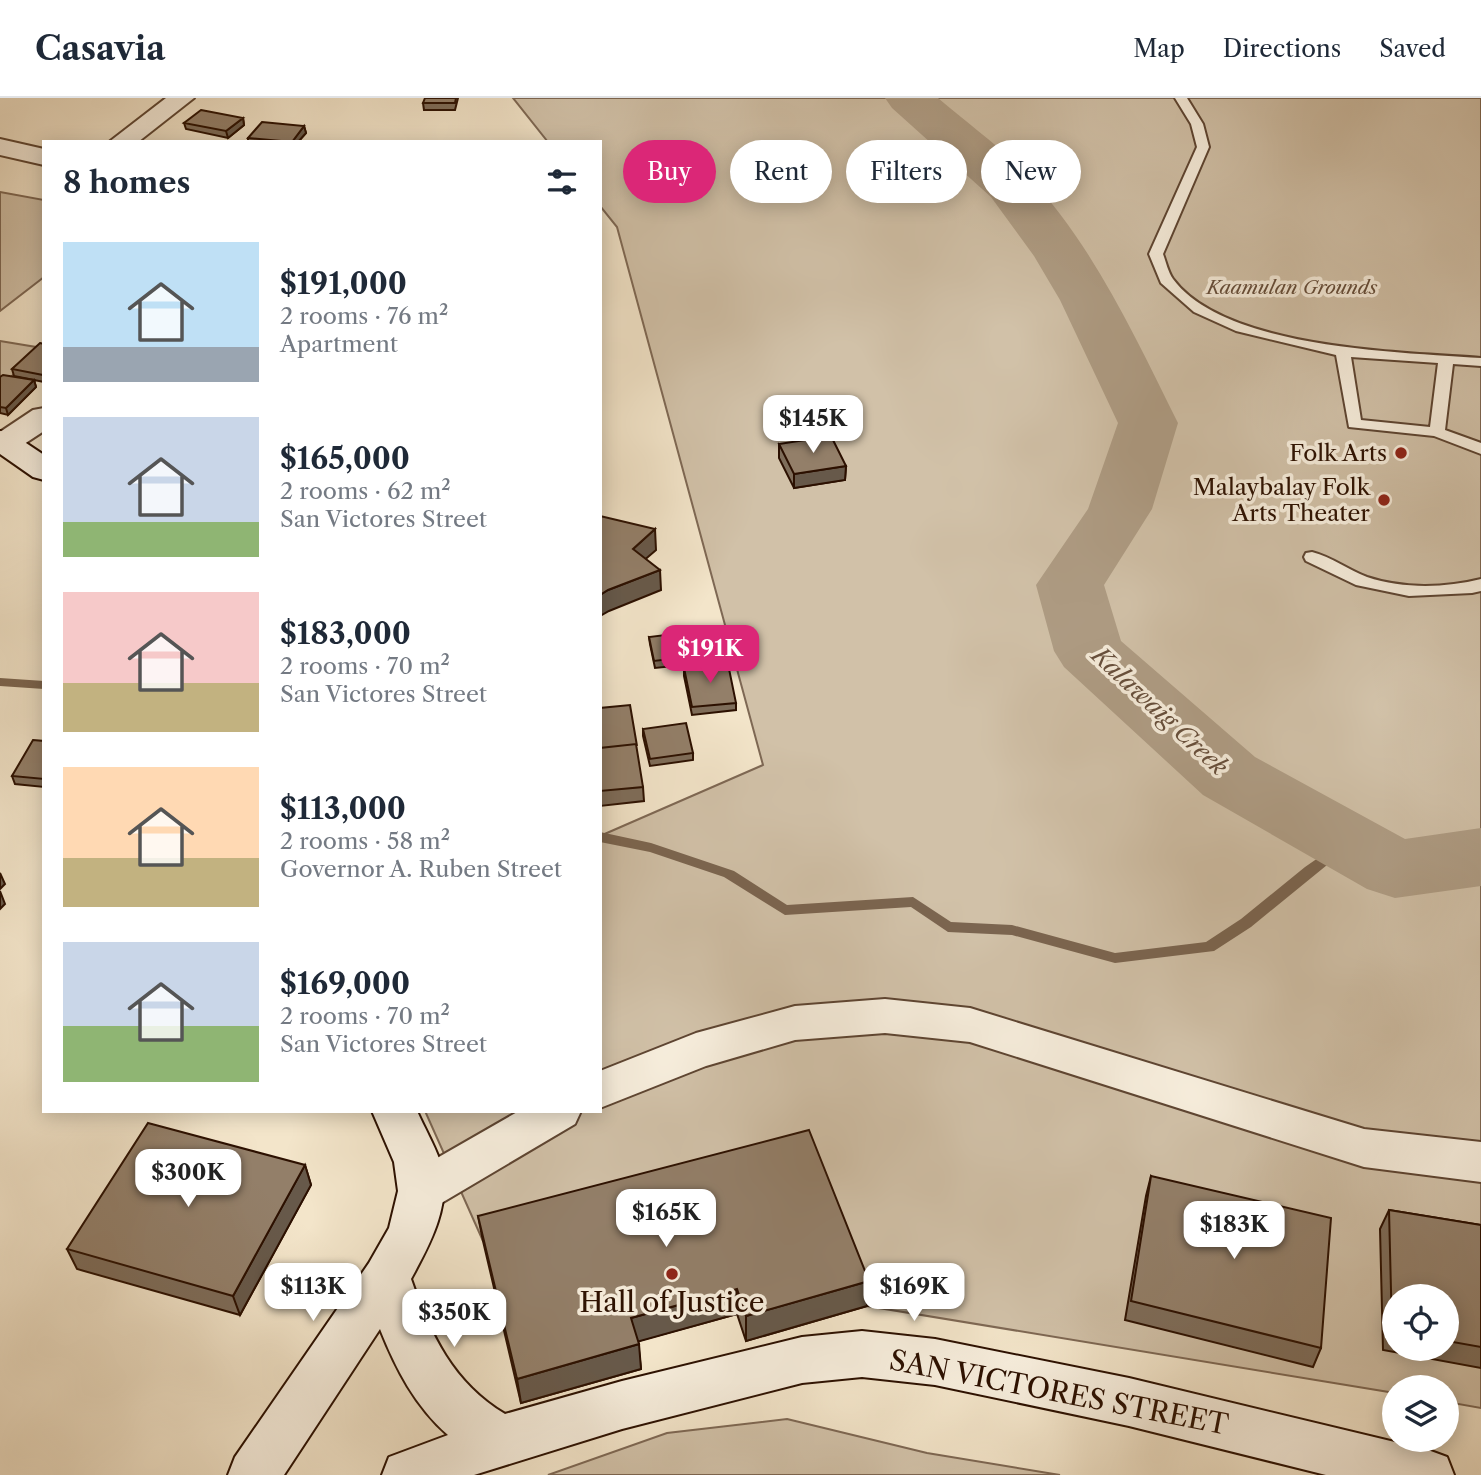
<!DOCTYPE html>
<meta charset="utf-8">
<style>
:root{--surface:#fff;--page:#f6f6f7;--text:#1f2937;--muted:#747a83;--line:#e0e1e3;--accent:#db2777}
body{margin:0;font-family:"Libre Caslon Text",serif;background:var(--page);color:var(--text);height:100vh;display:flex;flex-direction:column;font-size:26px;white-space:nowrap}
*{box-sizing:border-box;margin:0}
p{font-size:23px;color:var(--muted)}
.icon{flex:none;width:38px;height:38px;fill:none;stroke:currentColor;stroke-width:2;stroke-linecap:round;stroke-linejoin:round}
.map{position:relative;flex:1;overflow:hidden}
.side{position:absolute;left:42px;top:42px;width:560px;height:973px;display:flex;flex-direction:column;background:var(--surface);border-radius:0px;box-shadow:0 4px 18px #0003}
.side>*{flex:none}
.top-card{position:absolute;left:623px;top:42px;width:665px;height:63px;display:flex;gap:14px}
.controls{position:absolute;left:1382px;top:1186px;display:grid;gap:14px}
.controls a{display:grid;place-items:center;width:77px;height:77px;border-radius:50%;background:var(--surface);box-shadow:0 4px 18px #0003;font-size:35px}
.price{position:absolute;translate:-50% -60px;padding:0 16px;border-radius:14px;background:#fff;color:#222;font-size:23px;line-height:46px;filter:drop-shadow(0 2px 4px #0008)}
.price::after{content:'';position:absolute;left:50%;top:42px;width:21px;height:16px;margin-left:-10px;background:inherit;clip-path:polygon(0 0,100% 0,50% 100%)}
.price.current{background:var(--accent);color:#fff}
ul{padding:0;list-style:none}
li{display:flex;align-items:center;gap:21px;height:175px;padding:0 21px}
li span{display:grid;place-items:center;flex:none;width:196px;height:140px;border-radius:0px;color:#555}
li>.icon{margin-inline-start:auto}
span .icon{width:84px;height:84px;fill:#fffc;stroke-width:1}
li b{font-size:30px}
h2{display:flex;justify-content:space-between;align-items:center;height:84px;padding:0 21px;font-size:30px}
.pill{padding:0 24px;border-radius:32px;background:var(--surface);box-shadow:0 4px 18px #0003;font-size:24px;line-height:63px}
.pill.current{background:var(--accent);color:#fff}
header{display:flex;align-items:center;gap:42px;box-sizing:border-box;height:98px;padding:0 35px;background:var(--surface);border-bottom:2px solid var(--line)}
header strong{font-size:33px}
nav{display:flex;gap:38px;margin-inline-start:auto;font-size:24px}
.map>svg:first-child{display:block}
.green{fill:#d1c1a8;stroke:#7e6854;stroke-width:2;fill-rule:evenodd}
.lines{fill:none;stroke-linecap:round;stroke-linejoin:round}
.stream{fill:#7b6550;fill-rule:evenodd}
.river{fill:#af9d85;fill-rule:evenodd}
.lane-casing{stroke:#5e4532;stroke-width:4}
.street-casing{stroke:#5e4532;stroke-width:4}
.secondary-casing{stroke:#2c1000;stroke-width:4}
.lane{fill:#f7eedd;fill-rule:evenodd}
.street{fill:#f7eedd;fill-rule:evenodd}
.secondary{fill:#f7eedd;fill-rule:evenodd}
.wall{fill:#7e6d5a;stroke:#2c1000;stroke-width:2;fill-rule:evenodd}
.shaded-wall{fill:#67594a;stroke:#2c1000;stroke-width:2}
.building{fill:#937f69;stroke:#2c1000;stroke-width:2}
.poi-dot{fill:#8f2418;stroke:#f7eedd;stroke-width:2.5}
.labels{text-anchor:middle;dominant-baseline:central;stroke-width:7;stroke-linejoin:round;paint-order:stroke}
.far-park-label{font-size:19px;font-style:italic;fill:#664e3b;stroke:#f7eedd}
.poi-label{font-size:23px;fill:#2c1000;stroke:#f7eedd;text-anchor:end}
.water-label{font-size:24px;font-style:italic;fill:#674f3c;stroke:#f7eedd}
.near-poi-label{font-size:28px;fill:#2c1000;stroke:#f7eedd}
.near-street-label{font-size:28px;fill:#2c1000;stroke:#f7eedd}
</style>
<header>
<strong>Casavia</strong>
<nav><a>Map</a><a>Directions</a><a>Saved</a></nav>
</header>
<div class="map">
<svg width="1481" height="1377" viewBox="0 0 1481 1377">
<rect width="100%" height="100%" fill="#f3e5ca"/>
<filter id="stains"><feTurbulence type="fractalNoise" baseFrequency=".00286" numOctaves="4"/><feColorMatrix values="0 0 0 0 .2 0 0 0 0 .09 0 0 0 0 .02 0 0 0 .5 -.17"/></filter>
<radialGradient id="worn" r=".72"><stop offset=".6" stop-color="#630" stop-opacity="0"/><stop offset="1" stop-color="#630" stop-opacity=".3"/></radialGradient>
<!-- green -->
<path class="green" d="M513 0H1481V1310L1447 1304V1290H1395V1295L867 1208 808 1058 483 1143 425 1013H600V738L763 667 617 129 600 108V44H548ZM1395 1199H1447V1251H1395Z
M0 94 44 102V179L0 213Z
M0 243 42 250 0 289Z
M787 1321 927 1355 1060 1377H548L667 1335Z"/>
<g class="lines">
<!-- stream -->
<path class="stream" d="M0 580 44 583V591L0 588Z
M600 734 651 745 734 773 787 807 913 799 951 824 1012 827 1115 855 1206 844 1241 821 1305 769 1344 742H1352L1354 745 1251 829 1214 853 1115 865 1012 837 948 834 911 809 785 817 724 779 650 754 600 744Z"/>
<!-- river -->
<path class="river" d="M885 0H938C967 25 1001 49 1027 77 1094 148 1135 239 1178 325L1152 411 1104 487 1121 543 1255 659 1405 741 1481 730V788L1395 800 1367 791 1203 697 1064 569 1054 553 1036 487 1088 411 1118 325 1060 202 1034 158 991 99 892 10Z"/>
<!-- lane casing -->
<g class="lane-casing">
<path id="lane" d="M1175 0H1187L1203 26 1209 49 1163 156C1166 164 1168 174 1173 181 1225 251 1400 254 1481 260V268L1453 266 1445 332 1481 345V356L1434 338 1349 329 1336 257 1236 233 1194 214 1161 185 1149 156 1197 49 1191 26ZM1351 259 1438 265 1430 329 1361 322Z
M1312 454C1332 459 1348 472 1367 479 1403 491 1445 490 1481 481V493L1472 495 1409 498 1356 487 1306 463 1304 459 1306 455Z"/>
</g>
<!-- street casing -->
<g class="street-casing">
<path id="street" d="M166 0H194L138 44H109Z
M0 41 44 51V67L0 57Z
M44 310V333L15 352 0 353V334L33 312Z
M885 901 970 910 1364 1031 1481 1044V1084L1364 1069 970 944 885 935 795 942 706 968 600 1010V973L696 935 795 908Z
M519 1013H581L575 1026 438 1107 421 1113 404 1107 398 1093 404 1079Z"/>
</g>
<!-- secondary casing -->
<g class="secondary-casing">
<path id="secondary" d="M0 333 11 335 44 357V382L33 379 0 356Z
M372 1013H417C424 1029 434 1046 440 1063 453 1105 430 1146 411 1181 430 1236 453 1285 505 1316L622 1283 802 1239 862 1233 935 1241 1129 1280 1428 1352 1447 1359 1454 1377H1326L1129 1328 935 1287 862 1279 802 1285 622 1331 474 1377H382L389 1359 448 1337C415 1308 396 1271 380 1231L284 1377H228L235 1359 369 1165 389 1130 398 1093 394 1064Z"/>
</g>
<!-- lane -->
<use href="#lane" class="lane"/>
<!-- street -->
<use href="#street" class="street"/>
<!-- secondary -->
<use href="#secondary" class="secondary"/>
</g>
<!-- wall -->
<path class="wall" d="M458 0 455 12H424L423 5Z
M243 20 244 27 228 40 186 31 184 25Z
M304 28 306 35 298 44H248V40Z
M44 246V284L14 278 12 271Z
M0 279 34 282 36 289 8 317 0 315Z
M779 346 846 368 845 382 794 390 779 360Z
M649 539 712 556V564L655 570 650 546Z
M684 570 736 605V612L692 617 684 578Z
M600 610 643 689 644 703 600 708Z
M643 631 693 655V662L650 668 643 638Z
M44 643V689L15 686 12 678Z
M305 1067 311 1087 240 1217 77 1171 67 1151Z
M1151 1078 1321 1250 1313 1269 1125 1222 1146 1098Z
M1389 1112 1481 1127V1270L1383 1252 1380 1131ZM1395 1199H1447V1251H1395Z
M478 1118 867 1208 746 1243 737 1216 638 1243 641 1271 521 1305 483 1143Z"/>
<!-- shaded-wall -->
<path class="shaded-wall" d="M243 20 244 27 228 40 226 33Z
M304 28 306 35 298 44H292Z
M34 282 36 289 8 317 6 310Z
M846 368 845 382 794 390V376Z
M655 431 656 452 634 471 633 451Z
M660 472 661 492 609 513 600 518V497L608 492Z
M0 775 5 786 0 791Z
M0 793 5 806 0 811Z
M305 1067 311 1087 240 1217 233 1198Z
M869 1183 867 1208 746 1243V1218Z
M737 1191V1216L633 1245 631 1220Z
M639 1246 641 1271 521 1305 517 1281Z"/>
<!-- building -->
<path class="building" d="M425 0H456L455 5H423Z
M201 12 243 20 226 33 184 25Z
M262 24 304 28 292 44 248 40Z
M40 245 44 246 43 277 12 271Z
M3 277 34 282 6 310 0 309V279Z
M831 338 846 368 794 376 779 346Z
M600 418 655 431 633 451 660 472 608 492 600 497Z
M706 532 712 556 654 563 649 539Z
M728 566 736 605 692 609 684 570Z
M630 607 637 648 636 646 600 650V610Z
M686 625 693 655 650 661 643 631Z
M33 642 44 643V681L12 678Z
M636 646 643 689 600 693V650Z
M148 1025 305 1067 233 1198 67 1151Z
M809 1032 869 1183 746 1218 737 1191 631 1220 639 1246 517 1281 478 1118Z
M1151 1078 1331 1120 1321 1250 1131 1203Z
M1389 1112 1481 1127V1249L1447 1243V1199H1395V1234L1392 1233Z"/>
<!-- markers -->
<g class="poi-dot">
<circle cx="1401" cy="355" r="7"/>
<circle cx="1384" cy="402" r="7"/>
<circle cx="672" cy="1176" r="7"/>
</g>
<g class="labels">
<!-- far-park labels -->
<g class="far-park-label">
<text x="1292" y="189">Kaamulan Grounds</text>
</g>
<!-- poi labels -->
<g class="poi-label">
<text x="1387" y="355">Folk Arts</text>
<text x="1370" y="389">Malaybalay Folk<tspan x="1370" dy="26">Arts Theater</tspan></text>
</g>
<!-- water labels -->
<g class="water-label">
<text transform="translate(1160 613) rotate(43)">Kalawaig Creek</text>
</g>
<!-- near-poi labels -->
<g class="near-poi-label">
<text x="672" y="1204">Hall of Justice</text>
</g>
<!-- near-street labels -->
<g class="near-street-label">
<text transform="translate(1059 1294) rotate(11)">SAN VICTORES STREET</text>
</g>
</g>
<rect width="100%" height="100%" filter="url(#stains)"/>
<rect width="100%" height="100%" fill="url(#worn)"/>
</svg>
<div class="controls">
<a><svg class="icon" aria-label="locate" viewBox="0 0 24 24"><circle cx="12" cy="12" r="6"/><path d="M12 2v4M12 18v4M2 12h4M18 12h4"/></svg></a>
<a><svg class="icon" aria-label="layers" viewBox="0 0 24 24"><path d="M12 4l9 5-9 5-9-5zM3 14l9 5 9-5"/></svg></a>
</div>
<b class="price" style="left:813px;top:357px">$145K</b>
<b class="price current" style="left:710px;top:587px">$191K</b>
<b class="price" style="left:188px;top:1111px">$300K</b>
<b class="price" style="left:666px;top:1151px">$165K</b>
<b class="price" style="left:1234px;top:1163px">$183K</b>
<b class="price" style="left:313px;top:1225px">$113K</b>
<b class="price" style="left:914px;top:1225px">$169K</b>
<b class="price" style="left:454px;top:1251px">$350K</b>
<div class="top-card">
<a class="pill current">Buy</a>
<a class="pill">Rent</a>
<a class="pill">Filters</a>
<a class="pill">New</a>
</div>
<section class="side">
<h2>8 homes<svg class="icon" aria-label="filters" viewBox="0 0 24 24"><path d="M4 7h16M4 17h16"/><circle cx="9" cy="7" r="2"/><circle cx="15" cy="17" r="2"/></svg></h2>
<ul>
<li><span style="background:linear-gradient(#bfe0f5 75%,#9aa5b1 0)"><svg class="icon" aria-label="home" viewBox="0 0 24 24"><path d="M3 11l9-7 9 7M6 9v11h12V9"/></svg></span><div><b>$191,000</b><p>2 rooms · 76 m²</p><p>Apartment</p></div></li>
<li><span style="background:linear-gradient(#c9d6e8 75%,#8fb573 0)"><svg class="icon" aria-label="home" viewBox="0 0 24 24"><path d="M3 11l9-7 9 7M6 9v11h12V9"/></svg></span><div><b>$165,000</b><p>2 rooms · 62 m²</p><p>San Victores Street</p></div></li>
<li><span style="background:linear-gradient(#f6c9c9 65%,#c2b280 0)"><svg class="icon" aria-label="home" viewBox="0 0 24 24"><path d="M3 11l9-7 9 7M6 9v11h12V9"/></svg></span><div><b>$183,000</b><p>2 rooms · 70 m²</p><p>San Victores Street</p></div></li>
<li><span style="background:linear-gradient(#ffd9b3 65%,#c2b280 0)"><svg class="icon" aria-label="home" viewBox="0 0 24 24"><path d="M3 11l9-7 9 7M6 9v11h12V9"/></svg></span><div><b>$113,000</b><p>2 rooms · 58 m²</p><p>Governor A. Ruben Street</p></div></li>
<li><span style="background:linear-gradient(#c9d6e8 60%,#8fb573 0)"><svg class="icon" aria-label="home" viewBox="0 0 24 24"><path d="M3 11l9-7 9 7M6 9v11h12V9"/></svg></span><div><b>$169,000</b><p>2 rooms · 70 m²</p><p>San Victores Street</p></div></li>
</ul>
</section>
</div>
